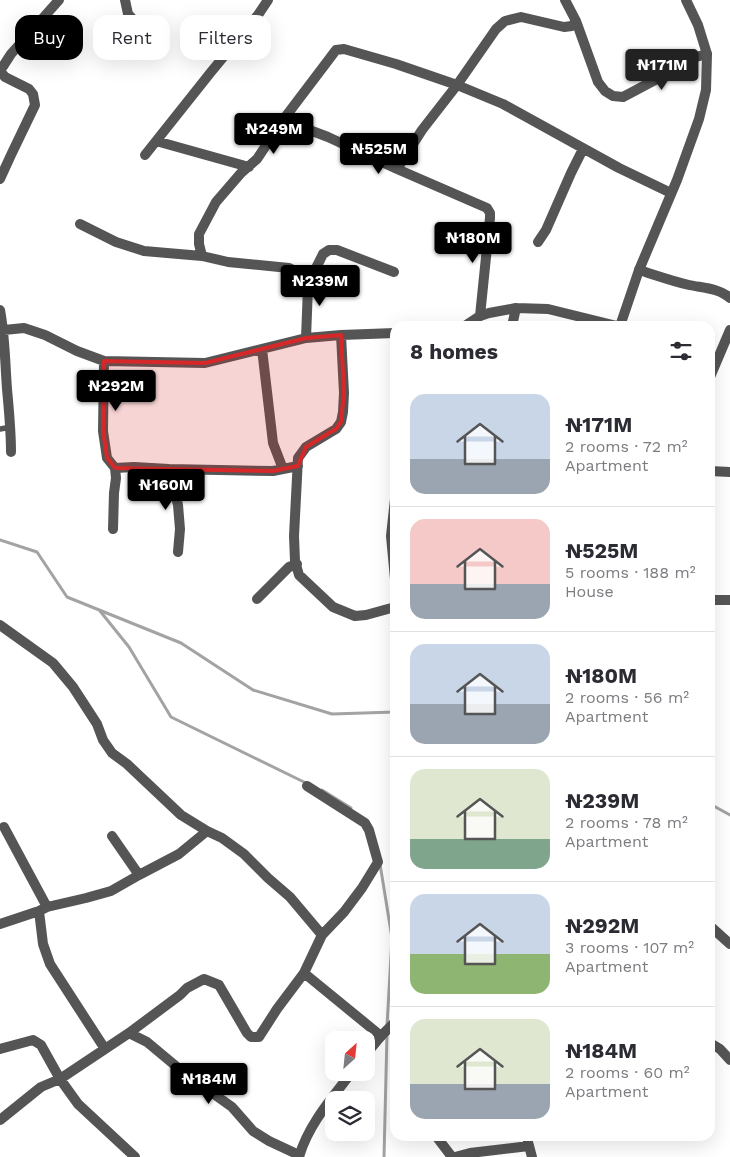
<!DOCTYPE html>
<meta charset="utf-8">
<style>
:root{--surface:#fff;--page:#f2f2f3;--text:#2b2b33;--muted:#7c7c81;--line:#e1e1e2;--accent:#000}
body{margin:0;font-family:"Work Sans",sans-serif;background:var(--page);color:var(--text);height:100vh;display:flex;flex-direction:column;font-size:19px;white-space:nowrap}
*{box-sizing:border-box;margin:0}
p{font-size:16px;color:var(--muted)}
.icon{flex:none;width:28px;height:28px;fill:none;stroke:currentColor;stroke-width:2;stroke-linecap:round;stroke-linejoin:round}
.map{position:relative;flex:1;overflow:hidden}
.side{position:absolute;left:390px;top:321px;width:325px;height:820px;display:flex;flex-direction:column;background:var(--surface);border-radius:15px;box-shadow:0 5px 20px #0002}
.side>*{flex:none}
.banner{position:absolute;left:15px;top:15px;width:300px;height:45px;display:flex;gap:10px}
.needle{width:32px;rotate:27deg}
.controls{position:absolute;left:325px;top:1031px;display:grid;gap:10px}
.controls a{display:grid;place-items:center;width:50px;height:50px;border-radius:10px;background:var(--surface);box-shadow:0 5px 20px #0002;font-size:25px}
.price{position:absolute;translate:-50% -42px;padding:0 11px;border-radius:5px;background:var(--accent);color:#fff;font-size:16px;line-height:32px;filter:drop-shadow(0 1px 2px #0008)}
.price::after{content:'';position:absolute;left:50%;top:30px;width:15px;height:11px;margin-left:-8px;background:inherit;clip-path:polygon(0 0,100% 0,50% 100%)}
.price.on{background:#222;color:#fff}
ul{padding:0;list-style:none}
li{display:flex;align-items:center;gap:15px;height:125px;padding:0 20px}
li+li{border-top:1px solid var(--line)}
li span{display:grid;place-items:center;flex:none;width:140px;height:100px;border-radius:15px;color:#555}
li>.icon{margin-inline-start:auto}
span .icon{width:60px;height:60px;fill:#fffc;stroke-width:1}
li b{font-size:21px}
h2{display:flex;justify-content:space-between;align-items:center;height:60px;padding:0 20px;font-size:21px}
.chip{padding:0 18px;border-radius:15px;background:var(--surface);box-shadow:0 5px 20px #0002;font-size:18px;line-height:45px}
.chip.on{background:var(--accent);color:#fff}
.map>svg:first-child{display:block}
.lines{fill:none;stroke-linecap:round;stroke-linejoin:round}
.stream{stroke:#a3a3a3;stroke-width:3}
.service{stroke:#555;stroke-width:5.5}
.minor{stroke:#555;stroke-width:10}
.tertiary{stroke:#555;stroke-width:10}
.marked{fill:#d62828;fill-opacity:0.2;stroke:#d62828;stroke-width:4;stroke-linejoin:round}
</style>
<div class="map">
<svg width="730" height="1157" viewBox="0 0 730 1157">
<rect width="100%" height="100%" fill="#fff"/>
<g class="lines">
<!-- stream -->
<path class="stream" d="M0 540 37 552 67 597 181 643 253 690 332 714 395 712
M100 611 129 647 171 717 308 784
M322 790 351 808
M710 804 730 815
M380 864 392 938 387 1026
M384 1157 387 1035"/>
<!-- service -->
<path class="service" d="M0 429 11 427"/>
<!-- minor -->
<path class="minor" d="M125 0 128 14 152 40
M565 0 576 21 598 82 605 91 613 96 623 97 689 62 696 57 707 54
M283 120 328 137 397 169 487 208 490 213V218L480 316
M156 141 249 167
M145 155 211 72 258 15 268 0
M397 169 422 130 457 85 496 29 505 21 521 17 564 27 572 26 576 21
M0 179 11 155 35 105 33 94 29 89 5 77 0 71 11 54 59 0
M80 224 116 242 144 251 202 256 228 262 289 268 299 273 305 279 308 287 306 338
M538 242 546 230 571 173 583 149
M202 256 199 244V234L216 202 241 173 257 159 283 120 336 50 344 49 396 64 457 85 503 104 619 168 671 193
M639 270C655 275 672 281 689 285 703 288 719 288 730 298
M305 279 316 268 323 254 329 250H337L394 272
M0 310C5 337 5 362 7 389 9 410 11 431 11 452
M465 326 480 316 489 313 516 308 548 309 617 326
M512 326 516 308
M4 330 24 328 45 335 77 351 104 361 205 363 306 338 341 335 395 333
M341 335 344 393 343 412 341 422 336 429 306 447 298 458 294 536 295 561 299 575 333 607 355 616 366 615 395 607
M262 349 273 443 283 469
M104 361 103 431 107 458 115 468
M710 377 730 330
M395 411V415
M169 469 178 505 180 529 178 552
M710 471 730 472
M395 499 391 536 395 579
M113 529 114 493 116 478 115 468 134 467 169 469 273 471 298 466
M257 599 289 567 297 564
M710 600H730
M0 625 53 663 73 687 97 724 103 740 112 753 127 764 181 815 207 831 222 838 244 854 268 878 290 897 322 935
M4 827 47 907
M112 836 139 875
M39 911 43 944 50 964 105 1049
M0 924 39 911 47 907 86 898 111 891 139 875 179 854 207 831
M710 926 730 944
M304 973 381 1036
M129 1033 147 1042 183 1072 232 1107 253 1131 269 1141 299 1155
M710 1043 720 1049 730 1060
M0 1049 33 1040 41 1045 60 1079 78 1104 135 1157
M0 1120 41 1087 60 1079 129 1033 180 995 187 988 204 979 219 985 247 1033 251 1037H259L277 1009 304 973 322 935 344 912 362 888 378 862 369 830 365 823 307 786
M436 1136 452 1157
M528 1136V1142L532 1157
M455 1157 470 1153 529 1146"/>
<!-- tertiary -->
<path class="tertiary" d="M620 326 639 270 677 180 699 119 706 90 707 54 698 25 686 0
M366 1054 381 1036 395 1022
M299 1157C308 1125 332 1098 352 1072"/>
</g>
<!-- marked area -->
<path class="marked" d="M341 335 344 393 341 422 336 429 306 447 298 466 273 471 115 468 107 458 103 431 104 361 205 363 306 338Z"/>
</svg>
<div class="controls">
<a><svg class="needle" viewBox="-14 -14 28 28"><path d="M0-13l5 13h-10z" fill="#e53935"/><path d="M0 13l5-13h-10z" fill="#7c7c81"/></svg></a>
<a><svg class="icon" aria-label="layers" viewBox="0 0 24 24"><path d="M12 4l9 5-9 5-9-5zM3 14l9 5 9-5"/></svg></a>
</div>
<b class="price on" style="left:662px;top:91px">₦171M</b>
<b class="price" style="left:274px;top:155px">₦249M</b>
<b class="price" style="left:379px;top:175px">₦525M</b>
<b class="price" style="left:473px;top:264px">₦180M</b>
<b class="price" style="left:320px;top:307px">₦239M</b>
<b class="price" style="left:116px;top:412px">₦292M</b>
<b class="price" style="left:166px;top:511px">₦160M</b>
<b class="price" style="left:209px;top:1105px">₦184M</b>
<div class="banner">
<a class="chip on">Buy</a>
<a class="chip">Rent</a>
<a class="chip">Filters</a>
</div>
<section class="side">
<h2>8 homes<svg class="icon" aria-label="filters" viewBox="0 0 24 24"><path d="M4 7h16M4 17h16"/><circle cx="9" cy="7" r="2"/><circle cx="15" cy="17" r="2"/></svg></h2>
<ul>
<li><span style="background:linear-gradient(#c9d6e8 65%,#9aa5b1 0)"><svg class="icon" aria-label="home" viewBox="0 0 24 24"><path d="M3 11l9-7 9 7M6 9v11h12V9"/></svg></span><div><b>₦171M</b><p>2 rooms · 72 m²</p><p>Apartment</p></div></li>
<li><span style="background:linear-gradient(#f6c9c9 65%,#9aa5b1 0)"><svg class="icon" aria-label="home" viewBox="0 0 24 24"><path d="M3 11l9-7 9 7M6 9v11h12V9"/></svg></span><div><b>₦525M</b><p>5 rooms · 188 m²</p><p>House</p></div></li>
<li><span style="background:linear-gradient(#c9d6e8 60%,#9aa5b1 0)"><svg class="icon" aria-label="home" viewBox="0 0 24 24"><path d="M3 11l9-7 9 7M6 9v11h12V9"/></svg></span><div><b>₦180M</b><p>2 rooms · 56 m²</p><p>Apartment</p></div></li>
<li><span style="background:linear-gradient(#dfe7d0 70%,#7fa58c 0)"><svg class="icon" aria-label="home" viewBox="0 0 24 24"><path d="M3 11l9-7 9 7M6 9v11h12V9"/></svg></span><div><b>₦239M</b><p>2 rooms · 78 m²</p><p>Apartment</p></div></li>
<li><span style="background:linear-gradient(#c9d6e8 60%,#8fb573 0)"><svg class="icon" aria-label="home" viewBox="0 0 24 24"><path d="M3 11l9-7 9 7M6 9v11h12V9"/></svg></span><div><b>₦292M</b><p>3 rooms · 107 m²</p><p>Apartment</p></div></li>
<li><span style="background:linear-gradient(#dfe7d0 65%,#9aa5b1 0)"><svg class="icon" aria-label="home" viewBox="0 0 24 24"><path d="M3 11l9-7 9 7M6 9v11h12V9"/></svg></span><div><b>₦184M</b><p>2 rooms · 60 m²</p><p>Apartment</p></div></li>
</ul>
</section>
</div>
